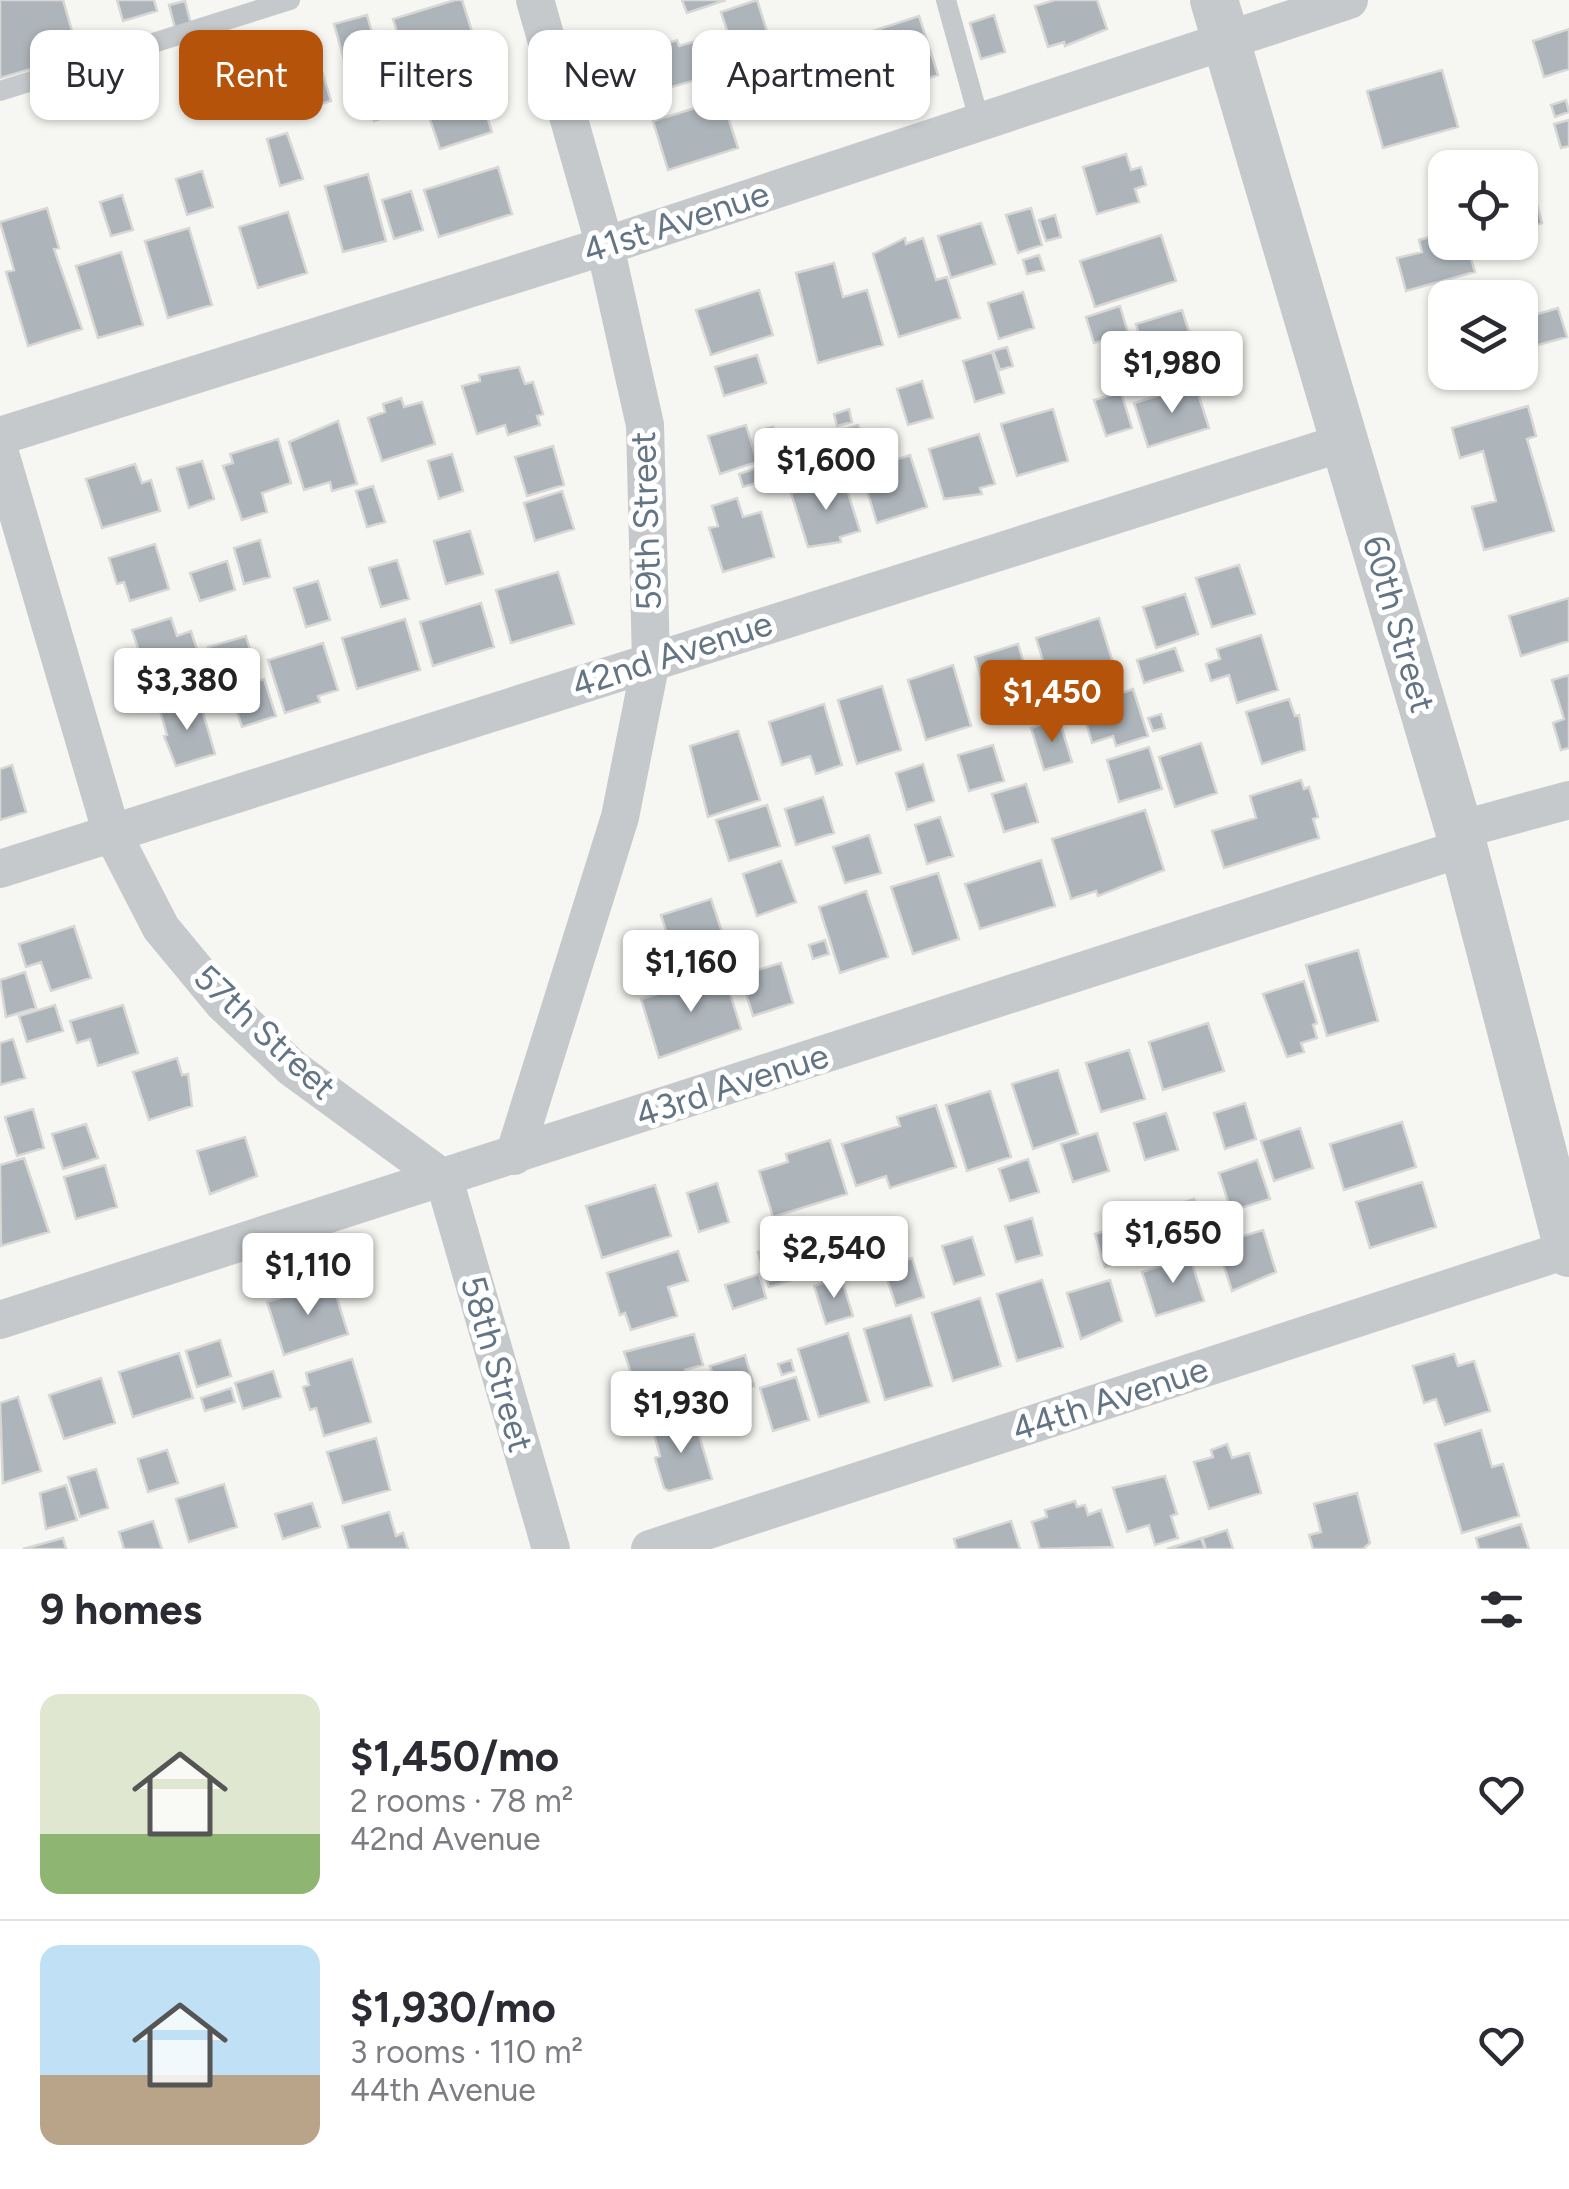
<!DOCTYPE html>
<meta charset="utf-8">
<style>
:root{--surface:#fff;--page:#f2f2f3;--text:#2b2b33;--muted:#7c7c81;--line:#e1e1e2;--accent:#b45309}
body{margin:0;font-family:Figtree,sans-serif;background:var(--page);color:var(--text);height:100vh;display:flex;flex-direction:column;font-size:38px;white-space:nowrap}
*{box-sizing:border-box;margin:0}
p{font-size:32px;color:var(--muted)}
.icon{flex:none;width:55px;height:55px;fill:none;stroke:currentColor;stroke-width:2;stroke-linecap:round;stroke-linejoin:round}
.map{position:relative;height:1549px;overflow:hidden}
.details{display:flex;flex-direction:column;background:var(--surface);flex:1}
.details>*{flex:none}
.guide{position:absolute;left:30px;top:30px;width:1000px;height:90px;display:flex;gap:20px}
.fabs{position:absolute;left:1428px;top:150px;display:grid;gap:20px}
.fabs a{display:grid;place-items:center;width:110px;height:110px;border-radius:20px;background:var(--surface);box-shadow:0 2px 8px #0004;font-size:50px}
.price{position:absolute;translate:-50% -85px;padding:0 22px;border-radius:10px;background:#fff;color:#222;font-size:32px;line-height:65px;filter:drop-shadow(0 2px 5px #0008)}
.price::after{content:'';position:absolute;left:50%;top:60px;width:30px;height:22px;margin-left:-15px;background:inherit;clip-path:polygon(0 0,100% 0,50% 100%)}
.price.on{background:var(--accent);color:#fff}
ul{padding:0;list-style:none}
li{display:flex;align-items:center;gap:30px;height:250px;padding:0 40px}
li+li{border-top:2px solid var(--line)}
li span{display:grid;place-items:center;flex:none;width:280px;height:200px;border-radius:20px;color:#555}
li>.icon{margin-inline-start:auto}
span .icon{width:120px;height:120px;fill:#fffc;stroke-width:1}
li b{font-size:42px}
h2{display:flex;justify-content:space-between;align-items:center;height:120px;padding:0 40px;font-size:42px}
.tag{padding:0 35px;border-radius:20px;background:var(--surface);box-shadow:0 2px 8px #0004;font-size:35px;line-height:90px}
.tag.on{background:var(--accent);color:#fff}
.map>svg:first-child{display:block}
.building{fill:#adb5bb;stroke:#d7d7d5;stroke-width:2.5}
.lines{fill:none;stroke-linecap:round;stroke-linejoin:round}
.service{stroke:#c5c9cc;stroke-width:20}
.minor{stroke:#c5c9cc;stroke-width:38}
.tertiary{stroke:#c5c9cc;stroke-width:48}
.labels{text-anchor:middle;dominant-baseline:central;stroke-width:10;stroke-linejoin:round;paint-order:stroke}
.street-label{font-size:35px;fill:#637585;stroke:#fff}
</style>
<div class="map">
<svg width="1569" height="1549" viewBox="0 0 1569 1549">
<rect width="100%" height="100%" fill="#f6f6f2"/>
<!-- building -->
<path class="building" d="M0 0H63L79 55 0 78Z
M117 0H154L157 11 123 21Z
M455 0H462L475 41 406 61 393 19Z
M682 0H726L687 13Z
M757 0 767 31 731 43 721 12Z
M1055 0H1097L1107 29 1065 46 1064 42 1048 47 1035 6Z
M185 1 191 24 175 28 169 5Z
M367 15 378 54 345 63 334 24Z
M994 15 1005 52 981 59 970 23Z
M919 16 938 75 892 90 873 31Z
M1569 29V69L1544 77 1533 41Z
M710 37 721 73 633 98 622 60 677 40 679 46Z
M867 46 880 84 846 95 834 57Z
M318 58 331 101 288 114 276 70Z
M1442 70 1458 127 1383 148 1367 91Z
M476 82 492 132 440 149 423 99Z
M400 83 408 110 374 121 366 94Z
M719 89 738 148 668 170 653 121 708 104 704 93Z
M1566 100 1569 112 1555 117 1551 105Z
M1569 120V146L1561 148 1554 124Z
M287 133 303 179 280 186 267 139Z
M1126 154 1131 170 1141 167 1146 185 1135 189 1139 202 1097 214 1083 167Z
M498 167 512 214 439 237 424 190Z
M202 171 213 207 187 215 176 179Z
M368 174 386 241 343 252 325 186Z
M411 191 423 230 394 239 382 200Z
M122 195 133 230 111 236 100 202Z
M1535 197 1542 223 1520 229V200Z
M47 208 59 248 54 249 82 329 28 346 6 272 14 270 0 222Z
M1031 208 1042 245 1018 253 1006 215Z
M288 212 307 273 258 288 239 227Z
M1055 215 1061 237 1046 241 1039 220Z
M981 223 995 264 951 278 938 236Z
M189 228 212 305 168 318 145 241Z
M1445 233V242H1466L1475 272 1406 291 1397 258 1422 252 1419 240Z
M1161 235 1176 281 1095 307 1080 261Z
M905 238 906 244 923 238 936 280 947 277 960 318 899 337 873 254Z
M121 252 143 325 98 338 76 266Z
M1039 255 1044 270 1027 274 1023 260Z
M834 263 843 297 867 290 883 345 818 363 796 273Z
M1523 289 1531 316 1558 308 1567 337 1520 350V298H1493Z
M759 290 773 335 711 355 696 310Z
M1023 292 1034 328 999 339 988 303Z
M1120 306 1128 333 1094 343 1086 317Z
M1182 310 1198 360 1151 375 1136 324Z
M1007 347 1013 366 1000 370 993 351Z
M992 352 1004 393 975 402 963 361Z
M757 355 766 383 724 396 715 367Z
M519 367 525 384 533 382 543 414 537 416 540 425 508 435 505 425 477 434 462 386 480 381 479 375Z
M922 381 933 418 908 425 897 389Z
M1195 384 1209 428 1148 447 1134 403Z
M1121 392 1132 428 1106 436 1094 400Z
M401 398 404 407 422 402 435 444 382 461 368 418 385 412 383 404Z
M1528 406 1536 436 1527 439 1554 531 1484 550 1472 507 1496 501 1483 451 1460 458 1452 428Z
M849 409 852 422 837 426 834 414Z
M1053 409 1068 461 1017 476 1001 424Z
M338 421 357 484 332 491 330 482 304 490 289 442Z
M746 425 757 462 720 474 708 436Z
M858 425 868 459 843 467 833 433Z
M773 427 776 437 763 440 760 430Z
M787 434 799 471 775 479 764 442Z
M979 434 995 484 980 488 982 494 944 499 929 449Z
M278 439 291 483 262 493 267 512 242 520 223 466 233 463 230 454Z
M553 446 564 485 527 496 515 457Z
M452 454 463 491 439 499 428 461Z
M910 455 927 507 877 523 861 471Z
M202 461 214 499 189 508 177 468Z
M135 464 142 483 151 480 160 511 102 528 86 479Z
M759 467 763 481 743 487 739 474Z
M843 477 860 531 840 537 841 542 808 547 791 493Z
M373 486 385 522 367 527 356 491Z
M562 491 574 529 535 541 524 503Z
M737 498 743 517 761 512 774 557 723 572 709 528 718 526 712 506Z
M470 531 483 574 446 584 434 541Z
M260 540 270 577 244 584 234 548Z
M155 544 169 589 130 601 124 582 117 584 109 558Z
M397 560 409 599 381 607 369 568Z
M227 561 235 590 200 601 190 573Z
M1239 565 1255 614 1212 627 1196 578Z
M558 572 574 624 511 643 496 590Z
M318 581 330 620 306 627 294 588Z
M1185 594 1198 634 1156 648 1143 607Z
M1569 598V641L1521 656 1509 616Z
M481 603 494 647 433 666 420 622Z
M171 618 177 636 191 631 202 665 149 682 132 630Z
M1099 618 1113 663 1050 683 1036 638Z
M405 619 420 670 357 689 342 638Z
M1261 635 1278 690 1237 703 1229 675 1211 681 1206 664 1220 659 1217 649Z
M246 636 254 664 217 675 208 647Z
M323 643 338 690 318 696 320 702 285 713 268 660Z
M1018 644 1037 707 994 720 975 657Z
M1175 648 1183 671 1144 683 1137 660Z
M953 665 971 726 926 740 908 680Z
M1569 675V748L1561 750 1553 723 1564 719 1552 680Z
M264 679 276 716 242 727 230 690Z
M882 686 901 750 857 764 838 700Z
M1133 689 1148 736 1116 746 1113 736 1092 743 1082 708Z
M199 699 215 754 176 766 164 736 167 735 160 711Z
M1289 699 1295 716 1299 715 1305 750 1262 764 1246 712Z
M824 704 842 765 816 774 810 756 782 765 769 722Z
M1161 714 1165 728 1153 731 1148 718Z
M1059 719 1072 762 1044 770 1031 728Z
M738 731 760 800 708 817 690 746Z
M1201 743 1217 793 1175 807 1159 757Z
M993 745 1004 781 969 791 958 755Z
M1149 747 1162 789 1119 802 1107 760Z
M923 764 934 801 907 810 896 773Z
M12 765 26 812 0 820V769Z
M1301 780 1304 789 1309 787 1318 817 1313 819 1319 838 1224 868 1212 831 1256 818 1250 796Z
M1026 784 1038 822 1004 832 992 794Z
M823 797 834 833 796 845 785 809Z
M767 805 780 846 729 861 716 820Z
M1145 810 1164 870 1098 896 1096 891 1071 899 1052 839Z
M940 817 953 856 927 864 915 825Z
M869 835 881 873 845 883 833 847Z
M1041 860 1055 906 980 929 965 884Z
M781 861 796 902 757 916 743 874Z
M938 873 959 939 913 954 891 887Z
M866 891 888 957 840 973 819 907Z
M711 899 732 962 681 978 661 915Z
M74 926 91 978 51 991 41 962 26 967 19 944Z
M825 940 829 954 813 959 809 945Z
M1358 950 1378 1021 1327 1036 1306 965Z
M781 963 793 1003 753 1016 740 975Z
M25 972 36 1008 6 1017 0 980Z
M724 974 741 1029 659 1058 641 999Z
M1304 981 1317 1023 1313 1025 1317 1038 1301 1043 1304 1052 1287 1057 1263 994Z
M55 1005 63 1031 27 1042 19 1016Z
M123 1005 138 1053 98 1066 90 1039 77 1043 70 1021Z
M1208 1023 1224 1071 1163 1090 1149 1042Z
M13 1039 25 1078 0 1085V1043Z
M1129 1050 1145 1099 1101 1112 1086 1063Z
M177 1058 182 1075 188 1074 192 1106 149 1120 133 1072Z
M1058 1070 1078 1134 1033 1149 1012 1084Z
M990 1091 1011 1157 967 1171 946 1105Z
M1245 1103 1256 1139 1225 1149 1214 1113Z
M936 1105 956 1167 890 1188 886 1176 856 1186 842 1144 900 1126 897 1117Z
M33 1109 44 1148 17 1156 5 1117Z
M1166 1113 1178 1150 1145 1160 1134 1123Z
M1402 1122 1416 1167 1344 1190 1330 1144Z
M86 1124 98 1158 63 1169 52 1134Z
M1300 1128 1313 1168 1274 1181 1261 1141Z
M1097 1133 1109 1171 1073 1182 1061 1144Z
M245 1137 257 1176 210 1194 197 1151Z
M830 1140 847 1194 773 1217 759 1171 788 1162 786 1154Z
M24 1158 49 1232 1 1246 0 1165Z
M1028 1159 1039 1192 1010 1201 999 1169Z
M1257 1160 1270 1199 1231 1211 1219 1173Z
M105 1165 117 1207 76 1219 64 1177Z
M1422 1182 1436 1227 1370 1248 1356 1202Z
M717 1183 729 1222 699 1232 687 1193Z
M655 1185 671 1236 602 1258 586 1206Z
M1194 1199 1206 1238 1169 1249 1157 1211Z
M1032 1218 1042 1255 1016 1262 1005 1226Z
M1119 1226 1129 1260 1105 1267 1095 1234Z
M1263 1230 1276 1272 1232 1291 1217 1244Z
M972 1237 984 1275 954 1284 942 1246Z
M798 1240 809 1275 769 1287 758 1252Z
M678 1251 688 1281 668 1287 677 1316 631 1330 625 1313 620 1315 607 1273Z
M1190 1257 1204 1301 1156 1316 1142 1272Z
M912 1258 924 1297 896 1306 883 1267Z
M759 1274 766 1298 733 1309 725 1285Z
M841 1277 853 1316 826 1324 814 1286Z
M1042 1280 1063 1347 1017 1361 997 1294Z
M1110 1280 1122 1321 1081 1339 1067 1293Z
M332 1282 348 1334 284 1355 267 1302Z
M980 1298 1001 1366 953 1381 932 1313Z
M911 1315 932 1386 885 1400 864 1329Z
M848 1333 869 1402 819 1417 798 1349Z
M694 1334 703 1365 685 1370 688 1392 641 1404 624 1352Z
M220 1340 231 1376 197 1387 186 1351Z
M179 1353 193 1398 133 1417 119 1372Z
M1454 1354 1458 1366 1474 1361 1490 1411 1445 1425 1436 1399 1424 1403 1413 1366Z
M745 1355 754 1386 720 1397 710 1366Z
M352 1359 371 1422 324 1436 316 1408 310 1410 303 1387 309 1385 306 1373Z
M791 1360 794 1371 782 1375 778 1364Z
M273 1371 281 1397 243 1409 235 1383Z
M796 1377 809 1420 773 1431 760 1388Z
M101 1378 115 1423 64 1439 49 1395Z
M231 1388 235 1402 205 1411 201 1398Z
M18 1397 41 1471 3 1483 0 1403Z
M694 1418 712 1479 669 1491 664 1488 655 1458 660 1456 653 1430Z
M1481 1430 1492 1467 1503 1464 1519 1516 1462 1533 1435 1444Z
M376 1438 390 1490 343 1503 327 1452Z
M1227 1444 1232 1458 1249 1453 1261 1493 1209 1509 1194 1462 1213 1457 1211 1450Z
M167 1450 178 1483 148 1492 138 1459Z
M96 1469 108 1508 80 1517 68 1477Z
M1165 1476 1177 1514 1171 1516 1178 1538 1155 1545 1149 1525 1127 1532 1113 1488Z
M224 1484 237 1527 189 1542 176 1499Z
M66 1485 77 1520 46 1529 40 1493Z
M1357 1493 1370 1543 1363 1549H1313L1309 1535 1321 1532 1314 1504Z
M1075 1501 1077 1507 1085 1505 1088 1515 1101 1510 1113 1547 1040 1549 1032 1522 1047 1517 1045 1510Z
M312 1503 320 1527 283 1539 275 1514Z
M389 1512 396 1536 403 1533 408 1549H349L342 1526Z
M153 1521 162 1549H124L119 1532Z
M1011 1521 1020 1549H957L954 1539Z
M1521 1524 1529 1549H1479L1476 1538Z
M1227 1530 1233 1549H1206L1202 1538Z
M63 1538 66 1549H23Z
M1201 1538 1205 1549H1167Z"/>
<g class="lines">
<!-- service -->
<path class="service" d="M946 0 980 123
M0 91 290 0"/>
<!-- minor -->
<path class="minor" d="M0 436 605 246 1349 0
M0 453 111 831 161 928 223 1003 292 1068 444 1179 551 1549
M1459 830 1569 800
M0 869 1345 442
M514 1156 620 817 651 661 645 425 605 246 535 0
M0 1320 1463 848
M650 1549 1569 1249"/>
<!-- tertiary -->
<path class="tertiary" d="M1214 0 1459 830 1569 1253"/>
</g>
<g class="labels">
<!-- street labels -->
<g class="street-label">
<text transform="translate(676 222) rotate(-18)">41st Avenue</text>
<text transform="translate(646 521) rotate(-92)">59th Street</text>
<text transform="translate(1399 624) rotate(74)">60th Street</text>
<text transform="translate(672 654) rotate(-18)">42nd Avenue</text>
<text transform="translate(265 1032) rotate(43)">57th Street</text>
<text transform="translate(732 1085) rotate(-18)">43rd Avenue</text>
<text transform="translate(497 1364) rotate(74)">58th Street</text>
<text transform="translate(1110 1399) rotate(-18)">44th Avenue</text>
</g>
</g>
</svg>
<div class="fabs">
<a><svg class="icon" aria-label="locate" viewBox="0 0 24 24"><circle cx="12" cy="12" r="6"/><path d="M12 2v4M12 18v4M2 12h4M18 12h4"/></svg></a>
<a><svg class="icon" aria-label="layers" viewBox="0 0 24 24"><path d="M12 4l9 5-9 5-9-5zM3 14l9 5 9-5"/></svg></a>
</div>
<b class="price" style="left:1172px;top:416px">$1,980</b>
<b class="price" style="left:826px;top:513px">$1,600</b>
<b class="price" style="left:187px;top:733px">$3,380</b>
<b class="price on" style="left:1052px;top:745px">$1,450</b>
<b class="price" style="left:691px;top:1015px">$1,160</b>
<b class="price" style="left:1173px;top:1286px">$1,650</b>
<b class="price" style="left:834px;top:1301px">$2,540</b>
<b class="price" style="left:308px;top:1318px">$1,110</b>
<b class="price" style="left:681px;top:1456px">$1,930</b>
<div class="guide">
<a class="tag">Buy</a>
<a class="tag on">Rent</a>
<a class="tag">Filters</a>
<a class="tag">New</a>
<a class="tag">Apartment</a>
</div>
</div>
<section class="details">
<h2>9 homes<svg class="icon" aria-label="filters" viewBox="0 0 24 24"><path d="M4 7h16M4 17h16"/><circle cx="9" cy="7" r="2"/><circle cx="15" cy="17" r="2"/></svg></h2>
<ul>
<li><span style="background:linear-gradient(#dfe7d0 70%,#8fb573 0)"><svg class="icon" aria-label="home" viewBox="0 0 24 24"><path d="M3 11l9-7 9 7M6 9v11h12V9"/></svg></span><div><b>$1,450/mo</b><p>2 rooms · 78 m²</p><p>42nd Avenue</p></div><svg class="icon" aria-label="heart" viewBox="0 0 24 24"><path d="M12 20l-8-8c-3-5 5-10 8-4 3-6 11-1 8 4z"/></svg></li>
<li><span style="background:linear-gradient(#bfe0f5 65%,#b9a48a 0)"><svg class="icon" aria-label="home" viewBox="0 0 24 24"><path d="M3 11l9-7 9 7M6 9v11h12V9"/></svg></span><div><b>$1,930/mo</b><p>3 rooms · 110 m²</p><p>44th Avenue</p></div><svg class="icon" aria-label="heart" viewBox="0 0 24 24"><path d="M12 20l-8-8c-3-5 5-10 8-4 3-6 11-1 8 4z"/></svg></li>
</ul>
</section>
